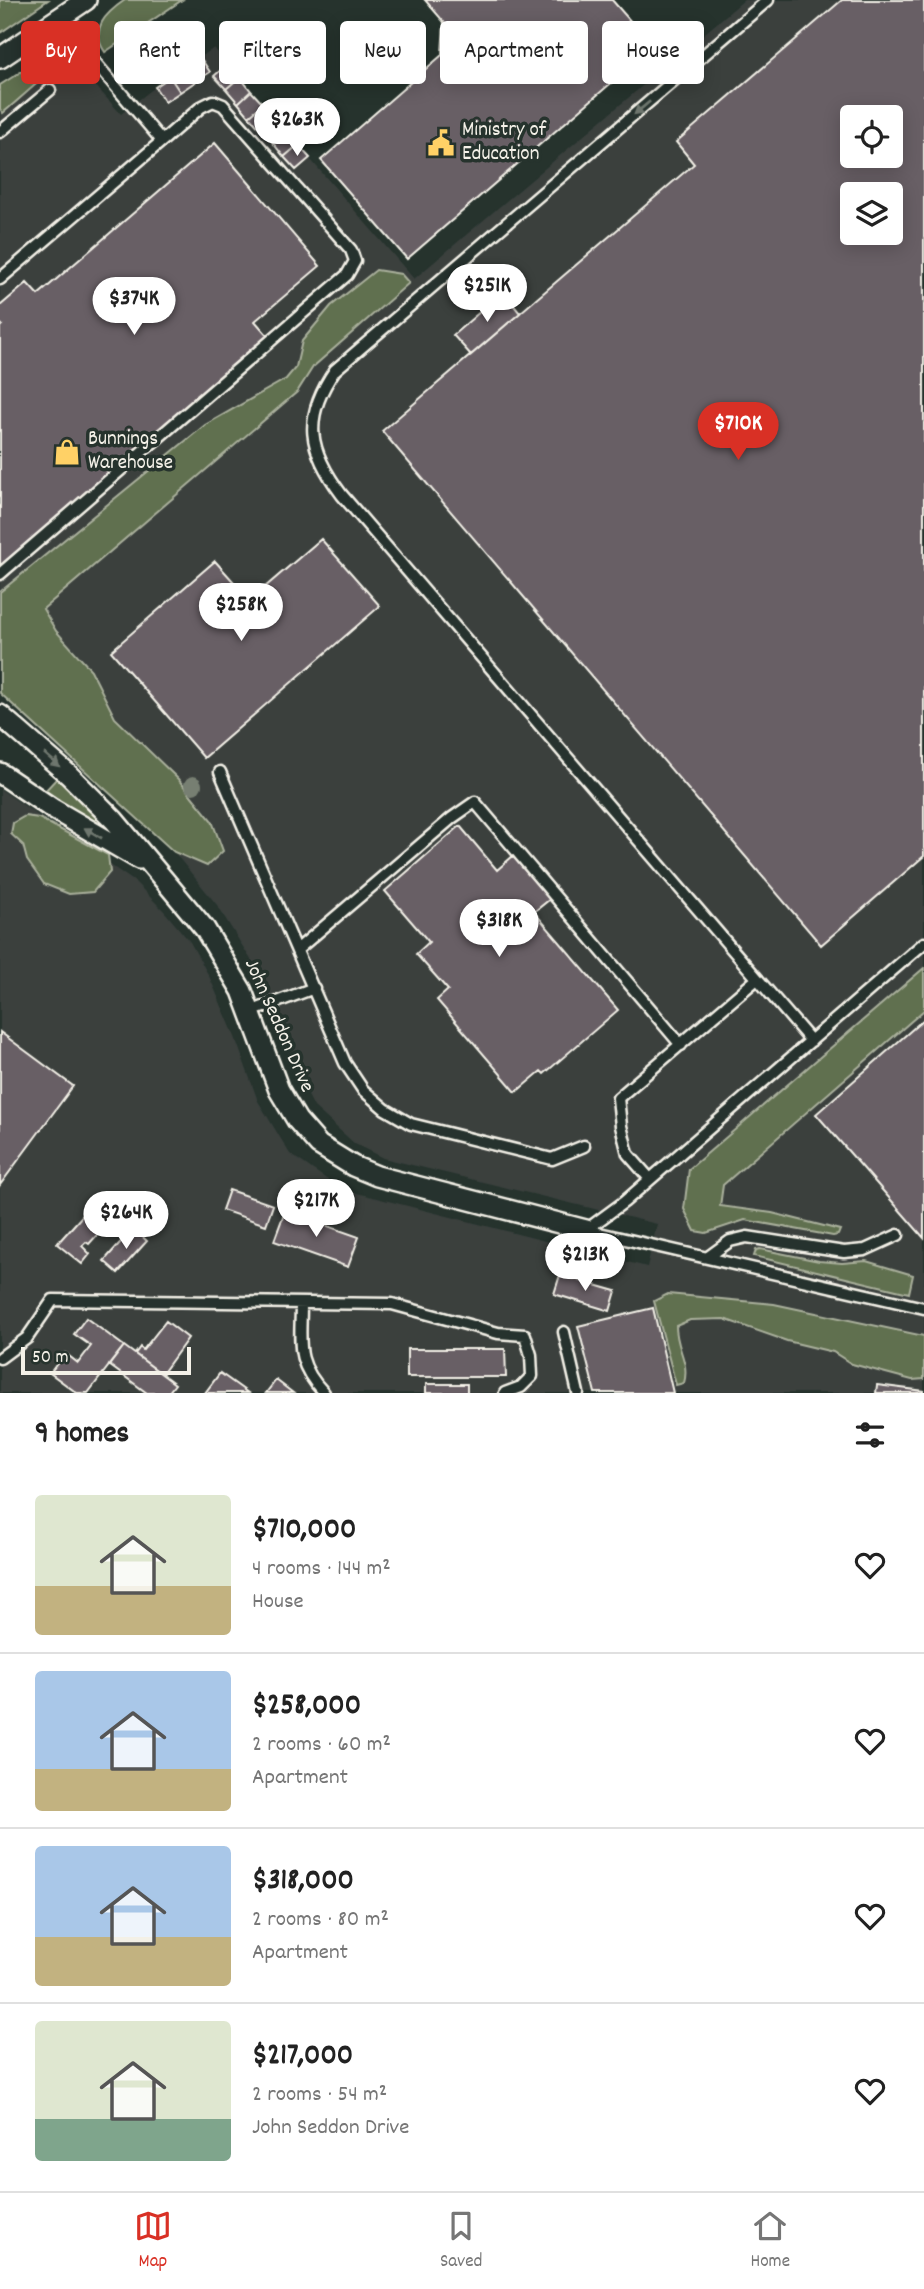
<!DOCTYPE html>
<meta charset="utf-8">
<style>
:root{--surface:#fff;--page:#f2f2f2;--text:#222;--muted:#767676;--line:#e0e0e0;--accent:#d93025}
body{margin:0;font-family:Dekko,sans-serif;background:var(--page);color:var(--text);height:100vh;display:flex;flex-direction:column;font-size:26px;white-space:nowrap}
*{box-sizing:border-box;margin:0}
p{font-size:23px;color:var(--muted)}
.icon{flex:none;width:38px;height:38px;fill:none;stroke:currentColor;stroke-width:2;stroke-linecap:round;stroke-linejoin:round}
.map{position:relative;height:1393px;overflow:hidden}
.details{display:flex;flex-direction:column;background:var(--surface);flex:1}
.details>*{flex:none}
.banner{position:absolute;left:21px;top:21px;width:882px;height:63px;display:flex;gap:14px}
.controls{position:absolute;left:840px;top:105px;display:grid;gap:14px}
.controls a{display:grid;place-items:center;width:63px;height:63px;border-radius:7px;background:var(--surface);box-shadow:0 4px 18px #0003;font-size:35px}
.scale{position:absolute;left:21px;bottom:18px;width:170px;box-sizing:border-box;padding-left:7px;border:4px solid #f4f1e8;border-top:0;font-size:19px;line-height:24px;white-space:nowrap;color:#f4f1e8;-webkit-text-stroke:5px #26332d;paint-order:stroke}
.price{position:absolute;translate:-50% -60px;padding:0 16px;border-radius:24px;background:#fff;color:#222;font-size:23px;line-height:46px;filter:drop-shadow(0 2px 4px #0008)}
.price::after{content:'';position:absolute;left:50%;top:42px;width:21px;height:16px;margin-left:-10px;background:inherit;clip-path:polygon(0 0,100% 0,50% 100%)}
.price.current{background:var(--accent);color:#fff}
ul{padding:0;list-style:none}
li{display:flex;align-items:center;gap:21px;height:175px;padding:0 35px}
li+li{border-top:2px solid var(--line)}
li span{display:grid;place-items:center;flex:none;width:196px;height:140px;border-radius:7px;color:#555}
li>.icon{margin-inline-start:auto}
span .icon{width:84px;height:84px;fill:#fffc;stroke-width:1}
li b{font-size:30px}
h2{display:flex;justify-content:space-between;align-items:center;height:84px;padding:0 35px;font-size:30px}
.tag{padding:0 24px;border-radius:7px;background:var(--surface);box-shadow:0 4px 18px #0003;font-size:24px;line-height:63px}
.tag.current{background:var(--accent);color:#fff}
.dock{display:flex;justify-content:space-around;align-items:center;height:98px;border-top:2px solid var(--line);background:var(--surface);font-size:19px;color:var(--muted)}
.dock a{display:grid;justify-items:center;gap:4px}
.dock .current{color:var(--accent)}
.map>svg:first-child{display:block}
.built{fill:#3a403e;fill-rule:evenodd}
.green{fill:#606f50;stroke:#aab09c;stroke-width:2}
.building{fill:#675e65;stroke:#f4f1e8;stroke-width:2;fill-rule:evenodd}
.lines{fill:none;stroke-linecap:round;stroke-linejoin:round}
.service-casing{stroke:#f4f1e8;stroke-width:15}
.minor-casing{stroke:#f4f1e8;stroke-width:24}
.service{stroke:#26332d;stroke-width:10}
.minor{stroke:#26332d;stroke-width:19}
.tree{fill:#777f72}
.oneway{fill:#6e766e}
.labels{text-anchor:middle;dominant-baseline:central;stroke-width:7;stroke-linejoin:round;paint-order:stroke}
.poi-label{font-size:21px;fill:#f4f1e8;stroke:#26332d;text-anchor:start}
.street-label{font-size:21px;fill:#f4f1e8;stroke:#26332d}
</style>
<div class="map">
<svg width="924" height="1393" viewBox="0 0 924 1393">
<rect width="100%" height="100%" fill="#26332d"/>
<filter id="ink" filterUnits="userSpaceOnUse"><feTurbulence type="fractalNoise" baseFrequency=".0143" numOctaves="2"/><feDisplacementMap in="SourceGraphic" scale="14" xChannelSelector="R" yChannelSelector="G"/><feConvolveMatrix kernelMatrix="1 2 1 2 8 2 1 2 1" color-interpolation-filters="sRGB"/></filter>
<g filter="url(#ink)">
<!-- built -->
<path class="built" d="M744 0H924V1393H0V789L135 882 164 911 190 942 209 976 235 1037 258 1101 290 1154 341 1189 647 1267 657 1224 383 1158 355 1144 314 1107 292 1064 253 963 217 905 174 852 0 693V85L46 56 61 55 75 63 121 114 150 91 214 48 414 279ZM852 117H891V156H852ZM852 194H891V233H852Z"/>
<!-- green -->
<path class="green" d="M0 0H48L0 33Z
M125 0H182L105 52C89 29 106 13 125 0Z
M61 55 75 63 57 76 50 72 3 113 0 109V85L46 56Z
M376 270 401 274 409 283 313 367 297 392 43 609 56 631 91 670 115 718 178 779 212 821 223 851 207 866 174 852 0 693V592L205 425 286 379 296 367 302 341 331 306Z
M58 777 110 827 107 830 43 793Z
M25 816 39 818 108 855 110 872 93 892 69 894 44 884 27 860 23 845 11 834 13 823Z
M924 968V1010L723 1185 720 1206 772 1213 840 1230 838 1235 833 1236 745 1220 706 1233 695 1231 684 1209 689 1169Z
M760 1249 819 1261 842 1263 866 1261 913 1275 909 1293 754 1256 756 1250Z
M668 1294 774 1304 924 1336V1379L912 1380 852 1364 833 1352 787 1341 724 1319 690 1320 676 1326C676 1349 690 1362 684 1383L676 1385 654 1301Z"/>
<!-- building -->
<path class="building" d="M425 0H612L653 47 407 259 321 160 442 55 444 22Z
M842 0H924V856L821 945 382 431 694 164 676 142ZM852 117H891V156H852ZM852 194H891V233H852Z
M200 57 210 72 195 82 185 67Z
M228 64 240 77 226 89 214 76Z
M185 67 195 82 180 92 170 77Z
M170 77 180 92 165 102 155 87Z
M240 77 251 91 238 103 226 89Z
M251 91 263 104 249 116 238 103Z
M263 104 275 118 261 130 249 116Z
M275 118 287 131 273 143 261 130Z
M287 131 298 145 284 157 273 143Z
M215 143 320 266 255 321 269 337 0 567V327L2 325 0 323V306L27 283 38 295Z
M298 145 310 158 296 170 284 157Z
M503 292 520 313 471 355 453 335Z
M321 539 380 606 204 758 111 651 215 561 250 600Z
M460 826 497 870 513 856 550 899 534 912 618 1010 544 1074 541 1071 516 1092 437 1000 448 990 416 954 429 942 385 891Z
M924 1019V1238L816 1114Z
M0 1032 73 1086 0 1185Z
M229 1190 273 1205 266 1225 222 1210Z
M99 1197 114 1210 95 1231 98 1234 89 1244 86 1242 82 1246 90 1254 82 1264 57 1244Z
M285 1211 359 1237 348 1267 274 1241Z
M133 1228 147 1241 118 1273 104 1261Z
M560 1275 616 1291 610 1311 554 1294Z
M653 1308 673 1393H595L578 1326Z
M86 1318 124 1346 88 1393H77L50 1373 65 1353 78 1363 91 1346 74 1334Z
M166 1321 188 1338 162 1374 135 1354 140 1347 143 1350Z
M124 1346 175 1384 168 1393H147L109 1365Z
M407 1349H505L506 1377H407Z
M220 1373 248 1393H205Z
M276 1380 293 1393H266Z
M426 1384H467V1393H426Z
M877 1385 924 1391V1393H876Z"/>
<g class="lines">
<!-- service casing -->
<g class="service-casing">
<path id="service" d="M768 0 335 370C302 418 308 450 342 495L811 1041
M0 132 50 90
M0 279 162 141 58 19
M0 574 347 275 355 261 351 250 223 105 213 101 201 107 162 141
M220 772 345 1063 363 1090 385 1109 411 1124 552 1159 584 1146
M298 949 452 818 475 802 681 1045
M250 1012 314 988
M650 1179 628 1154 621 1126 618 1098 757 979
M586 1230 624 1202 924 943
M586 1230 924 1308
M708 1257 730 1241 747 1237 844 1252 865 1250 898 1235
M301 1303C301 1343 294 1361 324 1393
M564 1332 578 1393
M0 1358 27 1338 53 1300 392 1304 498 1333 525 1335 531 1355 532 1376 521 1387 505 1393"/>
</g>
<!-- minor casing -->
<g class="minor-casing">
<path id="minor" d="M0 58 86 0
M0 715 69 775 114 820 205 929 242 991 279 1090 297 1120 319 1145 353 1166 377 1176 586 1230
M0 773 53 809 139 859"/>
</g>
<!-- service -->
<use href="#service" class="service"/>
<!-- minor -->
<use href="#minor" class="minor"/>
</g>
<!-- trees -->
<circle class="tree" cx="193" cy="785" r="9"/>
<!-- one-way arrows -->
<defs><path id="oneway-solid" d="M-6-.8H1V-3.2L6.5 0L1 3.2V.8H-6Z" transform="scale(1.75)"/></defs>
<g class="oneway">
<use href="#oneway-solid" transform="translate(642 108) rotate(140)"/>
<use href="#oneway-solid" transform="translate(52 760) rotate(41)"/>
<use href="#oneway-solid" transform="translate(93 833) rotate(-150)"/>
</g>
</g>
<!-- icons -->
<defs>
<g id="civic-bare" transform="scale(2.1)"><path d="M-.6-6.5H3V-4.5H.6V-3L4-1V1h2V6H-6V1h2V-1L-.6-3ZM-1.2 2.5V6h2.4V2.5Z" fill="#ffd166" stroke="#26332d" stroke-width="2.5" paint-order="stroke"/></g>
<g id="shop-bare" transform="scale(2.1)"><path d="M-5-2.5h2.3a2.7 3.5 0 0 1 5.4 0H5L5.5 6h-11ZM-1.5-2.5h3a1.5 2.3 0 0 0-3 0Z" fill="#ffd166" stroke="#26332d" stroke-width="2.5" paint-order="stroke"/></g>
</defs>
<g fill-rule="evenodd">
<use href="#civic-bare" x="441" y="143"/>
<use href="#shop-bare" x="67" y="452"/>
</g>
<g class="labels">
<!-- poi labels -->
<g class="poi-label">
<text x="462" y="131">Ministry of<tspan x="462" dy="24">Education</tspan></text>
<text x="88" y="440">Bunnings<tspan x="88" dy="24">Warehouse</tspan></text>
</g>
<!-- street labels -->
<g class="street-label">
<text transform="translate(278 1026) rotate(66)">John Seddon Drive</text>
</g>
</g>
</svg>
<div class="controls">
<a><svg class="icon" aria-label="locate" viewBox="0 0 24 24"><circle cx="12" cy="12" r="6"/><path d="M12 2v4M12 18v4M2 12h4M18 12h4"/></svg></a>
<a><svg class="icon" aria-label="layers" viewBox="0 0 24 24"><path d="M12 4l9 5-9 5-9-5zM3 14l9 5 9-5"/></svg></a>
</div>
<div class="scale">50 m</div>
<b class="price" style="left:297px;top:158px">$263K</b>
<b class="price" style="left:487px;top:324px">$251K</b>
<b class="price" style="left:134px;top:337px">$374K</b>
<b class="price current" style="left:738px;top:462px">$710K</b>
<b class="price" style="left:241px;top:643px">$258K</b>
<b class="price" style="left:499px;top:959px">$318K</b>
<b class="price" style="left:316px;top:1239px">$217K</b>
<b class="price" style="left:126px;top:1251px">$264K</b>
<b class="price" style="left:585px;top:1293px">$213K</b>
<div class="banner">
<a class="tag current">Buy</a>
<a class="tag">Rent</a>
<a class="tag">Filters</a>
<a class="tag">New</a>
<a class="tag">Apartment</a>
<a class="tag">House</a>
</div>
</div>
<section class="details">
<h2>9 homes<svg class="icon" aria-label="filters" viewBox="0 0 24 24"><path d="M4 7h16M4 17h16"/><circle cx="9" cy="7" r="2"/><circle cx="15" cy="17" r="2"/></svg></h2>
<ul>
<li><span style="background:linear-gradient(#dfe7d0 65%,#c2b280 0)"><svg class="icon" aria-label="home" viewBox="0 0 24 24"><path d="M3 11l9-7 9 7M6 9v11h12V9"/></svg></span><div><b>$710,000</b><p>4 rooms · 144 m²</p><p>House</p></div><svg class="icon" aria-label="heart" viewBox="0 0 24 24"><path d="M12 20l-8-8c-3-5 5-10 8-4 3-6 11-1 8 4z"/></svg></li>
<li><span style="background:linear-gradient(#a9c7e8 70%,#c2b280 0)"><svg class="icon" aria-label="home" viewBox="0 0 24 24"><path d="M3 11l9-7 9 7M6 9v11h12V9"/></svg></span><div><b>$258,000</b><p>2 rooms · 60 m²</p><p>Apartment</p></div><svg class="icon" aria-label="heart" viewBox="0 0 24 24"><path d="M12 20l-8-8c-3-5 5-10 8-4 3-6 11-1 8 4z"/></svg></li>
<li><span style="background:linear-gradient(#a9c7e8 65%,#c2b280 0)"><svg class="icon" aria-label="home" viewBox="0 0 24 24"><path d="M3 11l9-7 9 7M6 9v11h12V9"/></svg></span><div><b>$318,000</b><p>2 rooms · 80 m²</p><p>Apartment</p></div><svg class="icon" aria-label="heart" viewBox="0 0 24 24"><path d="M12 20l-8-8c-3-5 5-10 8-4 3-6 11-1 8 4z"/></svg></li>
<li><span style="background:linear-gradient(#dfe7d0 70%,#7fa58c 0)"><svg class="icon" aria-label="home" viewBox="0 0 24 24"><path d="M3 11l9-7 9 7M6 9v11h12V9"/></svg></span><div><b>$217,000</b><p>2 rooms · 54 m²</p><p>John Seddon Drive</p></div><svg class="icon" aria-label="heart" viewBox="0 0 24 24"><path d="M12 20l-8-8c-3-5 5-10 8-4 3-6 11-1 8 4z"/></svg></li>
</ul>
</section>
<nav class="dock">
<a class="current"><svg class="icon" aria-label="map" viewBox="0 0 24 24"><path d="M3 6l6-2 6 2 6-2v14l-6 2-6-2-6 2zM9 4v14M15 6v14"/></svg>Map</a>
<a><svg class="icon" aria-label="saved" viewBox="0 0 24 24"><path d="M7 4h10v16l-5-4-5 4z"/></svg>Saved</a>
<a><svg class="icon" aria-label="home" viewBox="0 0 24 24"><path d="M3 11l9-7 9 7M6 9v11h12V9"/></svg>Home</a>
</nav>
